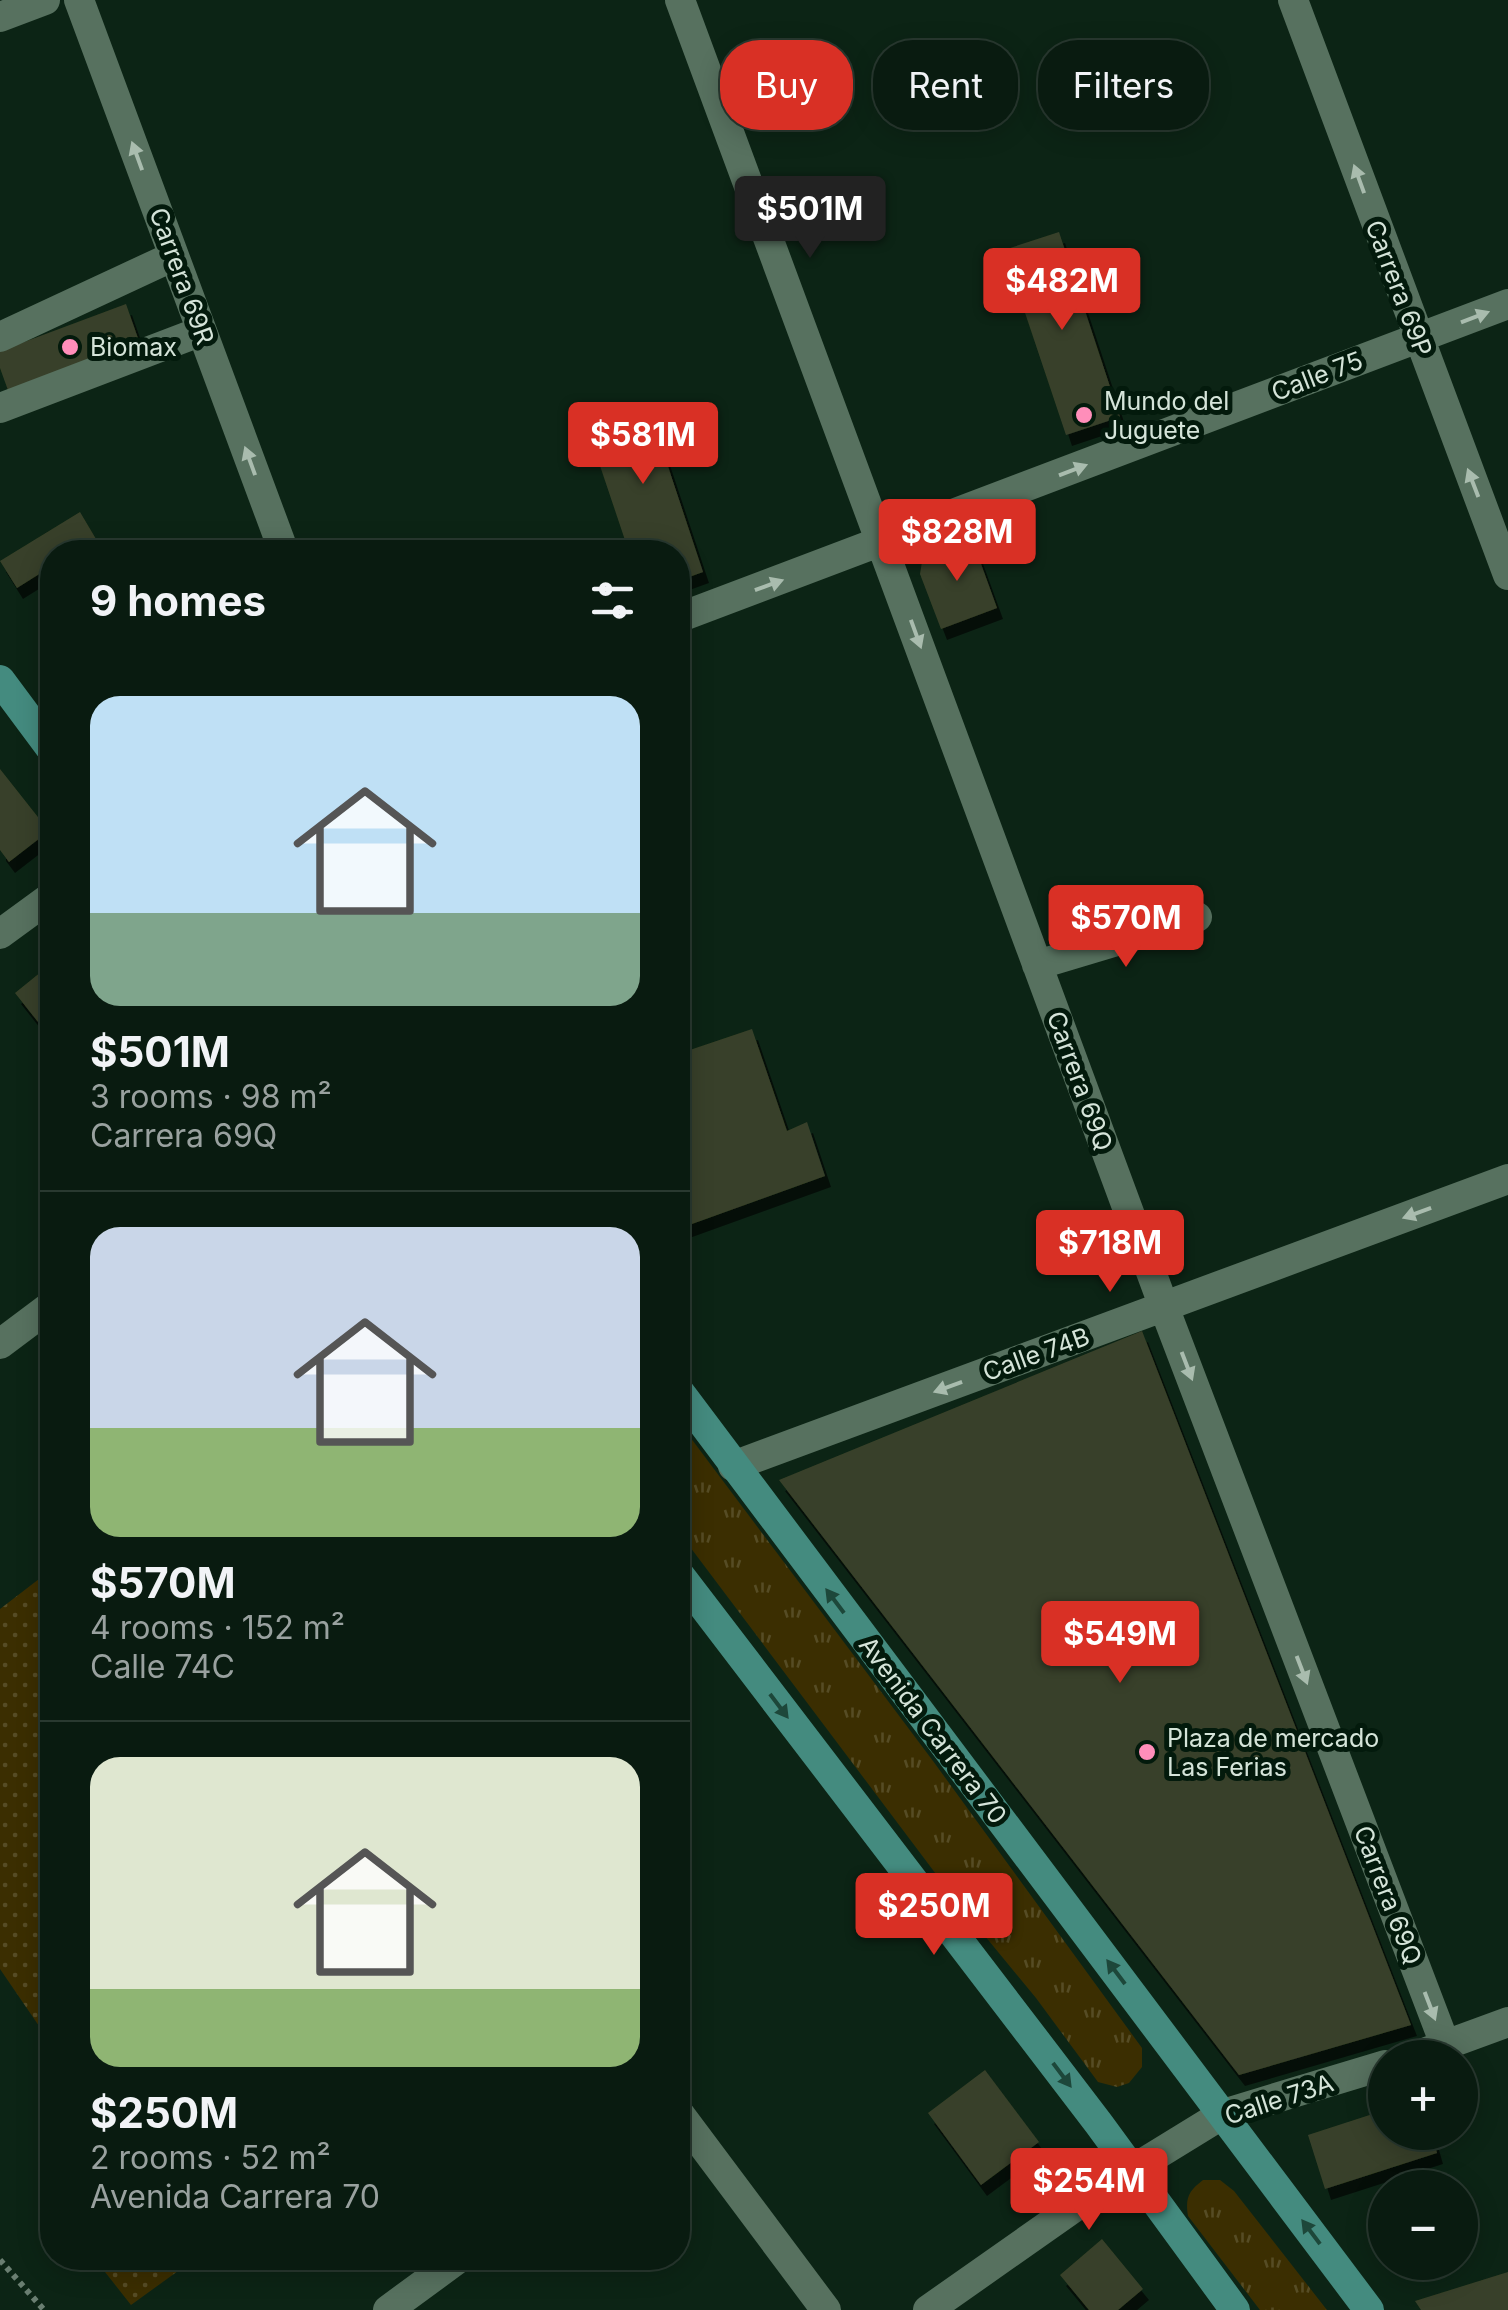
<!DOCTYPE html>
<meta charset="utf-8">
<style>
:root{--surface:#091b10;--page:#17281e;--text:#f1f3f6;--muted:#99a19f;--line:#293930;--accent:#d93025}
body{margin:0;font-family:Inter,sans-serif;background:var(--page);color:var(--text);height:100vh;display:flex;flex-direction:column;font-size:38px;white-space:nowrap}
*{box-sizing:border-box;margin:0}
p{font-size:32px;color:var(--muted)}
.icon{flex:none;width:55px;height:55px;fill:none;stroke:currentColor;stroke-width:2;stroke-linecap:round;stroke-linejoin:round}
.map{position:relative;flex:1;overflow:hidden}
.side{position:absolute;left:40px;top:540px;width:650px;height:1730px;display:flex;flex-direction:column;background:var(--surface);border-radius:40px;box-shadow:0 5px 25px #0003,0 0 0 2px var(--line)}
.side>*{flex:none}
.top-card{position:absolute;left:720px;top:40px;width:638px;height:90px;display:flex;gap:20px}
.fabs{position:absolute;left:1368px;top:2040px;display:grid;gap:20px}
.fabs a{display:grid;place-items:center;width:110px;height:110px;border-radius:50%;background:var(--surface);box-shadow:0 5px 25px #0003,0 0 0 2px var(--line);font-size:50px}
.price{position:absolute;translate:-50% -85px;padding:0 22px;border-radius:10px;background:var(--accent);color:#fff;font-size:32px;line-height:65px;filter:drop-shadow(0 2px 5px #0008)}
.price::after{content:'';position:absolute;left:50%;top:60px;width:30px;height:22px;margin-left:-15px;background:inherit;clip-path:polygon(0 0,100% 0,50% 100%)}
.price.selected{background:#222;color:#fff}
ul{padding:0;list-style:none}
li{display:grid;align-content:center;gap:20px;height:530px;padding:0 50px}
li+li{border-top:2px solid var(--line)}
li span{display:grid;place-items:center;height:310px;border-radius:30px;color:#555}
li>.icon{margin-inline-start:auto}
span .icon{width:180px;height:180px;fill:#fffc;stroke-width:1}
li b{font-size:42px}
h2{display:flex;justify-content:space-between;align-items:center;height:120px;padding:0 50px;font-size:42px}
.chip{padding:0 35px;border-radius:40px;background:var(--surface);box-shadow:0 5px 25px #0003,0 0 0 2px var(--line);font-size:35px;line-height:90px}
.chip.selected{background:var(--accent);color:#fff}
.map>svg:first-child{display:block}
.grass{fill:url(#grass-tufts)}
.park{fill:url(#park-dots)}
.building{fill:#394129;filter:url(#shadow)}
.lines{fill:none;stroke-linecap:round;stroke-linejoin:round}
.path{stroke:#6a7e71;stroke-width:6;stroke-dasharray:5 5;stroke-linecap:butt}
.minor{stroke:#57715f;stroke-width:30}
.major{stroke:#448b7f;stroke-width:30}
.oneway{fill:#a9bcae}
.oneway2{fill:#1d473a}
.poi-dot{fill:#ff8eba;stroke:#031a0c;stroke-width:4}
.labels{text-anchor:middle;dominant-baseline:central;stroke-width:10;stroke-linejoin:round;paint-order:stroke}
.street-label{font-size:25px;fill:#d5e4d9;stroke:#031a0c}
.poi-label{font-size:25px;fill:#d5e4d9;stroke:#031a0c;text-anchor:start}
</style>
<div class="map">
<svg width="1508" height="2310" viewBox="0 0 1508 2310">
<defs>
<pattern id="grass-tufts" width="24" height="20" patternUnits="userSpaceOnUse" patternTransform="scale(2.5)"><rect width="24" height="20" fill="#3b2e01"/><path d="M3 7l-1-3M5 7V3M7 7l1-3M15 17l-1-3M17 17v-4M19 17l1-3" fill="none" stroke="#564c25"/></pattern>
<pattern id="park-dots" width="8" height="8" patternUnits="userSpaceOnUse" patternTransform="scale(2.5)"><rect width="8" height="8" fill="#3b2e01"/><path d="M2 2h.1M6 6h.1" fill="none" stroke="#564c25" stroke-width="1.8" stroke-linecap="round"/></pattern>
<filter id="shadow"><feDropShadow dx="6" dy="11" stdDeviation="0" flood-color="#0009"/></filter>
</defs>
<rect width="100%" height="100%" fill="#0c2415"/>
<!-- grass -->
<path class="grass" d="M678 1421 933 1761 1142 2048V2067L1129 2083 1117 2087 1098 2082 1036 1998 957 1902 678 1531Z
M1203 2180H1220L1234 2191 1327 2310H1260L1188 2216C1185 2197 1189 2191 1203 2180Z"/>
<!-- park -->
<path class="park" d="M52 1569V2045L0 1969V1609Z
M94 2258H196L131 2305Z"/>
<!-- building -->
<path class="building" d="M1059 232 1120 417 1066 435 1004 250Z
M126 304 140 344 9 393 0 368V351Z
M647 403 703 572 678 581V552H629L586 424Z
M80 512 96 539 74 552H52V566L17 588 0 561Z
M972 539 997 608 941 629 920 574 922 562 935 552Z
M0 769 49 831 9 862 0 850Z
M52 963V1027L46 1032 15 993Z
M752 1029 787 1131 807 1122 825 1176 678 1229V1054Z
M1142 1331 1411 2025 1239 2075 779 1480Z
M985 2070 1039 2142 981 2185 928 2113Z
M1385 2110V2132H1431L1437 2153 1325 2189 1308 2135Z
M1102 2239 1143 2289 1118 2310H1089L1060 2275Z
M1508 2272V2310H1421L1415 2301Z"/>
<g class="lines">
<!-- path -->
<path class="path" d="M0 2260 44 2310"/>
<!-- minor -->
<path class="minor" d="M79 0 284 552
M680 0 1164 1307 1446 2047
M1293 0 1508 575
M0 17 45 0
M0 337 174 256
M0 408 202 331
M678 618 1508 304
M0 934 52 896
M1037 965 1197 917
M0 1344 52 1305
M733 1466 1508 1179
M1410 2058 1508 2022
M678 2112 826 2310
M388 2310 459 2258
M928 2310 1096 2192 1223 2114 1385 2065"/>
<!-- major -->
<path class="major" d="M0 680 52 750
M678 1390 1369 2310
M678 1573 1099 2124 1235 2310"/>
</g>
<!-- one-way arrows -->
<defs><path id="oneway-solid" d="M-6-.8H1V-3.2L6.5 0L1 3.2V.8H-6Z" transform="scale(2.5)"/></defs>
<g class="oneway">
<use href="#oneway-solid" transform="translate(137 156) rotate(-110)"/>
<use href="#oneway-solid" transform="translate(1359 179) rotate(-110)"/>
<use href="#oneway-solid" transform="translate(1475 317) rotate(-21)"/>
<use href="#oneway-solid" transform="translate(250 461) rotate(-110)"/>
<use href="#oneway-solid" transform="translate(1073 470) rotate(-21)"/>
<use href="#oneway-solid" transform="translate(1473 483) rotate(-111)"/>
<use href="#oneway-solid" transform="translate(769 585) rotate(-20)"/>
<use href="#oneway-solid" transform="translate(916 634) rotate(70)"/>
<use href="#oneway-solid" transform="translate(1417 1213) rotate(160)"/>
<use href="#oneway-solid" transform="translate(1187 1366) rotate(69)"/>
<use href="#oneway-solid" transform="translate(948 1387) rotate(160)"/>
<use href="#oneway-solid" transform="translate(1302 1670) rotate(69)"/>
<use href="#oneway-solid" transform="translate(1430 2006) rotate(69)"/>
</g>
<g class="oneway2">
<use href="#oneway-solid" transform="translate(835 1601) rotate(-127)"/>
<use href="#oneway-solid" transform="translate(779 1706) rotate(53)"/>
<use href="#oneway-solid" transform="translate(1116 1972) rotate(-127)"/>
<use href="#oneway-solid" transform="translate(1062 2075) rotate(53)"/>
<use href="#oneway-solid" transform="translate(1311 2232) rotate(-127)"/>
</g>
<!-- markers -->
<g class="poi-dot">
<circle cx="70" cy="347" r="10"/>
<circle cx="1084" cy="415" r="10"/>
<circle cx="1147" cy="1752" r="10"/>
</g>
<g class="labels">
<!-- street labels -->
<g class="street-label">
<text transform="translate(182 276) rotate(70)">Carrera 69R</text>
<text transform="translate(1399 288) rotate(69)">Carrera 69P</text>
<text transform="translate(1317 376) rotate(-21)">Calle 75</text>
<text transform="translate(1080 1081) rotate(70)">Carrera 69Q</text>
<text transform="translate(1036 1354) rotate(-20)">Calle 74B</text>
<text transform="translate(933 1730) rotate(53)">Avenida Carrera 70</text>
<text transform="translate(1388 1895) rotate(69)">Carrera 69Q</text>
<text transform="translate(1279 2099) rotate(-18)">Calle 73A</text>
</g>
<!-- poi labels -->
<g class="poi-label">
<text x="90" y="347">Biomax</text>
<text x="1104" y="401">Mundo del<tspan x="1104" dy="29">Juguete</tspan></text>
<text x="1167" y="1738">Plaza de mercado<tspan x="1167" dy="29">Las Ferias</tspan></text>
</g>
</g>
</svg>
<div class="fabs">
<a>+</a>
<a>−</a>
</div>
<b class="price selected" style="left:810px;top:261px">$501M</b>
<b class="price" style="left:1062px;top:333px">$482M</b>
<b class="price" style="left:643px;top:487px">$581M</b>
<b class="price" style="left:957px;top:584px">$828M</b>
<b class="price" style="left:1126px;top:970px">$570M</b>
<b class="price" style="left:1110px;top:1295px">$718M</b>
<b class="price" style="left:1120px;top:1686px">$549M</b>
<b class="price" style="left:934px;top:1958px">$250M</b>
<b class="price" style="left:1089px;top:2233px">$254M</b>
<div class="top-card">
<a class="chip selected">Buy</a>
<a class="chip">Rent</a>
<a class="chip">Filters</a>
</div>
<section class="side">
<h2>9 homes<svg class="icon" aria-label="filters" viewBox="0 0 24 24"><path d="M4 7h16M4 17h16"/><circle cx="9" cy="7" r="2"/><circle cx="15" cy="17" r="2"/></svg></h2>
<ul>
<li><span style="background:linear-gradient(#bfe0f5 70%,#7fa58c 0)"><svg class="icon" aria-label="home" viewBox="0 0 24 24"><path d="M3 11l9-7 9 7M6 9v11h12V9"/></svg></span><div><b>$501M</b><p>3 rooms · 98 m²</p><p>Carrera 69Q</p></div></li>
<li><span style="background:linear-gradient(#c9d6e8 65%,#8fb573 0)"><svg class="icon" aria-label="home" viewBox="0 0 24 24"><path d="M3 11l9-7 9 7M6 9v11h12V9"/></svg></span><div><b>$570M</b><p>4 rooms · 152 m²</p><p>Calle 74C</p></div></li>
<li><span style="background:linear-gradient(#dfe7d0 75%,#8fb573 0)"><svg class="icon" aria-label="home" viewBox="0 0 24 24"><path d="M3 11l9-7 9 7M6 9v11h12V9"/></svg></span><div><b>$250M</b><p>2 rooms · 52 m²</p><p>Avenida Carrera 70</p></div></li>
</ul>
</section>
</div>
